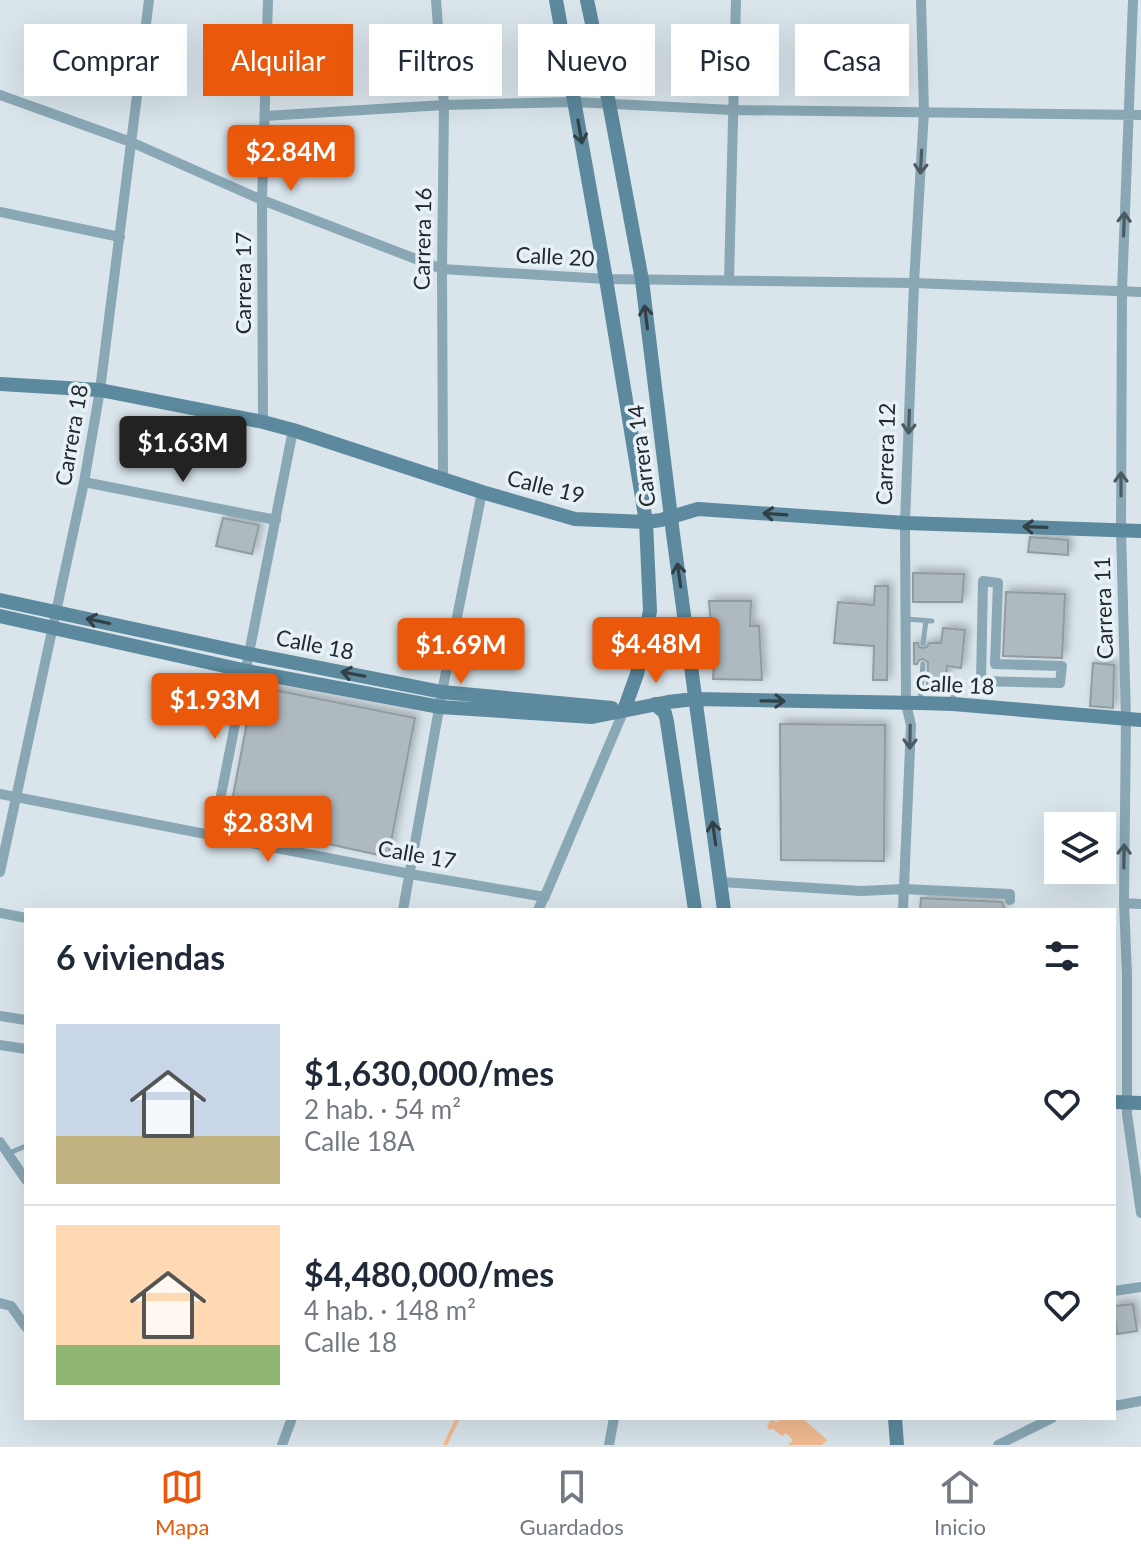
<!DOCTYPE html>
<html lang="es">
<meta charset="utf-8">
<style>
:root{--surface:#fff;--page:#f6f6f7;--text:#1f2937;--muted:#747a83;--line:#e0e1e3;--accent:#ea580c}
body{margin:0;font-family:Lato,sans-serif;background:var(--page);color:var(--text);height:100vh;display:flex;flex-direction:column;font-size:30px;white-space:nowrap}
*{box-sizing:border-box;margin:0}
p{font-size:26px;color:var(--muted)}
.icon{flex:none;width:44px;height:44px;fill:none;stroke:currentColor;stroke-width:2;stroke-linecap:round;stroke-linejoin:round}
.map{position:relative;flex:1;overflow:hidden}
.side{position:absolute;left:24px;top:908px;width:1092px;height:512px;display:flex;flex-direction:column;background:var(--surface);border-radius:0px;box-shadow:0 8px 32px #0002}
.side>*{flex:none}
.top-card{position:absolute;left:24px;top:24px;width:1094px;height:72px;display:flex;gap:16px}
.tools{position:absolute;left:1044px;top:812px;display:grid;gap:16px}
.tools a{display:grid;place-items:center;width:72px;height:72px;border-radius:0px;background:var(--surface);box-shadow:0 8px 32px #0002;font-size:40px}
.price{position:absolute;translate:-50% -68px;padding:0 18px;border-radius:8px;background:var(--accent);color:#fff;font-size:26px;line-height:52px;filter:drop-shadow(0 2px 4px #0008)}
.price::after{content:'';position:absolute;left:50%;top:48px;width:24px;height:18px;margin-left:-12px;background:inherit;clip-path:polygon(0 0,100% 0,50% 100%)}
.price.current{background:#222;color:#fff}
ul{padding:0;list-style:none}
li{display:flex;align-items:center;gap:24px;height:200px;padding:0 32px}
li+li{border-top:2px solid var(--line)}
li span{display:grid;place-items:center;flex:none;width:224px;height:160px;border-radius:0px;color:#555}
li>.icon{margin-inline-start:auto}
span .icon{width:96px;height:96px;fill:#fffc;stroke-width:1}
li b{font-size:34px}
h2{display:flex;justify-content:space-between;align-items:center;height:96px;padding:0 32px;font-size:34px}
.tag{padding:0 28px;border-radius:0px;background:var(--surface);box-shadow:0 8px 32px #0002;font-size:28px;line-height:72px}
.tag.current{background:var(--accent);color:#fff}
.tabs{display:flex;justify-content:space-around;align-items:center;height:112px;border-top:2px solid var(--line);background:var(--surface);font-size:22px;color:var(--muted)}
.tabs a{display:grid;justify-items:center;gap:4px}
.tabs .current{color:var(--accent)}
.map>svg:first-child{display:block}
.water{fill:#f3bb91}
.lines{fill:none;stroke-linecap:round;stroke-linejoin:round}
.stream{stroke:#f3bb91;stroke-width:4}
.building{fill:#afbac0;stroke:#919ca1;stroke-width:2;filter:url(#shadow)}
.lane{stroke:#89a7b5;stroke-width:5}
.street{stroke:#89a7b5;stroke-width:10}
.secondary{stroke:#5c899d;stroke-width:14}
.oneway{stroke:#324148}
.oneway2{stroke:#4c5b62}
.labels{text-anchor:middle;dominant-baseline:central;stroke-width:7;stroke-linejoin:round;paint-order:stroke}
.street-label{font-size:22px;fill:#24292b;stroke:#e7f2f8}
</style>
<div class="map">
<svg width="1141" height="1445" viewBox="0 0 1141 1445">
<defs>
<filter id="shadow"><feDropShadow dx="3.5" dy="-3.5" stdDeviation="4" flood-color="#0004"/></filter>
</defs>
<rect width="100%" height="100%" fill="#d9e5eb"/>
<!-- water -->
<path class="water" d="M781 1418H802L827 1440 822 1445H788L793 1440 786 1433 782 1436 773 1429 769 1430 767 1426 771 1420 777 1422Z"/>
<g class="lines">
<!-- stream -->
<path class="stream" d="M445 1445 458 1418"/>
</g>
<!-- building -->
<path class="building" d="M223 518 259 525 252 554 216 546Z
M1030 537 1068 540V555L1028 552Z
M913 573 964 574 962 602H913Z
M875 586H888L887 680H873L874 646 834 643 838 602 874 605Z
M1006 592 1065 594 1062 658 1003 656Z
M709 601H751L750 626H759L762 680 713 679 715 645 711 626Z
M943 628 965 630 961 668 947 666 946 676 943 677 941 680 942 684 946 687 927 686 928 662 923 659 919 660 917 664H914V643H918L919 647 923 648 927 647 929 643H941Z
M1093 663 1114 665 1113 708 1090 706Z
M254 686 415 718 388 857 228 822Z
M780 724 885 725 884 861 781 860Z
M921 898 1002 902 1005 910H920Z
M1133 1304 1137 1331 1117 1334 1114 1306Z"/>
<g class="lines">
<!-- lane -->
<path class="lane" d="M906 619 932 621
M923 643 926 621
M946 681 953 683V702
M920 703 923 664
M9 1153 26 1146"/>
<!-- street -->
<path class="street" d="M436 0 444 105 442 269 443 478
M1133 0 1122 291 1121 530 1126 719 1124 903 1127 975V1114L1141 1213
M0 95 131 142 262 200 442 269 606 279 914 283 1141 292
M265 116 444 105 574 102 732 110 1141 115
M0 212 120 237
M729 280 736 0
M263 422 262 200 268 0
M84 482 276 520
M983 581 998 583 995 664 1062 666 1060 683 981 681Z
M0 794 410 874 545 897
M213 836 293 430
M0 872 84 482 100 390 149 0
M721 882 861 891 904 889 1010 894V900
M1124 903 1141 904
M403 910 442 692 482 492
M538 910 548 889 624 710
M903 910 911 725 906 704 905 523 914 283 924 111 921 0
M0 913 26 918
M0 1016 26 1020
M0 1045 26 1049
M0 1142 26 1180
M1114 1291 1141 1287
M0 1303 11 1306 26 1327
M1114 1406 1141 1401
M282 1445 292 1418
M609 1445 614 1418
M998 1445 1052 1418"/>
<!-- secondary -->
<path class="secondary" d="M556 0 606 279 646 522 650 611 637 674 624 710
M587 0 609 103 642 280 673 534 724 910
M0 384 100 390 263 422 293 430 482 492 575 519 646 522 661 520 698 509 905 523 1141 531
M0 600 250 654 442 692 612 708
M0 616 247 671 440 707 592 717 668 702 695 699 920 703 953 704 1141 720
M655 704 665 713 667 722 695 910
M1114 1102 1141 1103
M895 1418 897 1445"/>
</g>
<!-- one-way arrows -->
<defs><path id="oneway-shaft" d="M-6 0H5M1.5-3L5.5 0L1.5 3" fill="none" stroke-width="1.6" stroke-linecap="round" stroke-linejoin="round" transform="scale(2)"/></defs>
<g class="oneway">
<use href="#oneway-shaft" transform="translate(580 132) rotate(80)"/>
<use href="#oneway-shaft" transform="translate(646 317) rotate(-97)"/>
<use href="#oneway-shaft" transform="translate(775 514) rotate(-176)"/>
<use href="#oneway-shaft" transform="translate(1035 527) rotate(-178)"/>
<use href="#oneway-shaft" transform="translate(679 575) rotate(-98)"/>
<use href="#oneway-shaft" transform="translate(98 621) rotate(-168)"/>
<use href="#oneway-shaft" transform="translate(353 674) rotate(-169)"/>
<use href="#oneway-shaft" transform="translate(773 701) rotate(1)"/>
<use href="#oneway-shaft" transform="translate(714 833) rotate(-98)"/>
</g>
<g class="oneway2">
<use href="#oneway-shaft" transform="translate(921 162) rotate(93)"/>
<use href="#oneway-shaft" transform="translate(1124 224) rotate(-88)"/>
<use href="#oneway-shaft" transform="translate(909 422) rotate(92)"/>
<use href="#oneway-shaft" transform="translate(1121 484) rotate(-90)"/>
<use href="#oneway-shaft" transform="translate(910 737) rotate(91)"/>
<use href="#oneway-shaft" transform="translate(1124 856) rotate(-89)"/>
</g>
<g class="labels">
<!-- street labels -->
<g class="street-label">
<text transform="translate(422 239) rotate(-89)">Carrera 16</text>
<text transform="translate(555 256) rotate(3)">Calle 20</text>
<text transform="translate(242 283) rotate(-90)">Carrera 17</text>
<text transform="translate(71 435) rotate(-80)">Carrera 18</text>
<text transform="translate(885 454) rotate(-88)">Carrera 12</text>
<text transform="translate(641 456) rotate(-97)">Carrera 14</text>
<text transform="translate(546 486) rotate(14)">Calle 19</text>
<text transform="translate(1103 608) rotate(-92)">Carrera 11</text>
<text transform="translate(315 644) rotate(11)">Calle 18</text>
<text transform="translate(955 684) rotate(3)">Calle 18</text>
<text transform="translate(417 854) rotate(10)">Calle 17</text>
</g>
</g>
</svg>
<div class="tools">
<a><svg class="icon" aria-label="layers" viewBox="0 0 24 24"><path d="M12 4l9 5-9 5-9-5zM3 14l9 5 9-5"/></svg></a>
</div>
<b class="price" style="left:291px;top:193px">$2.84M</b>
<b class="price current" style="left:183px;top:484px">$1.63M</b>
<b class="price" style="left:656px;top:685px">$4.48M</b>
<b class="price" style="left:461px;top:686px">$1.69M</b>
<b class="price" style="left:215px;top:741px">$1.93M</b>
<b class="price" style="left:268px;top:864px">$2.83M</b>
<div class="top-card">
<a class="tag">Comprar</a>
<a class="tag current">Alquilar</a>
<a class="tag">Filtros</a>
<a class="tag">Nuevo</a>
<a class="tag">Piso</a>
<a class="tag">Casa</a>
</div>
<section class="side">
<h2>6 viviendas<svg class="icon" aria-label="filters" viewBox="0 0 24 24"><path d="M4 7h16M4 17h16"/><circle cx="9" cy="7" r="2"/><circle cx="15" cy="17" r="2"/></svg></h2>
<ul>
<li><span style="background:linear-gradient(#c9d6e8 70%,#c2b280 0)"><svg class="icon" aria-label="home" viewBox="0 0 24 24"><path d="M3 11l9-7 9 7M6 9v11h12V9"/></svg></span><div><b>$1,630,000/mes</b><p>2 hab. · 54 m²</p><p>Calle 18A</p></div><svg class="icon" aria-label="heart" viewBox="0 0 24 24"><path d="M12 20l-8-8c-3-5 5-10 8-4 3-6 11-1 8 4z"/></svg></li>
<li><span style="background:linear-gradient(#ffd9b3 75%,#8fb573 0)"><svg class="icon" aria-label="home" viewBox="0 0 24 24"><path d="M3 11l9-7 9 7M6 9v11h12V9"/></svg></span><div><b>$4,480,000/mes</b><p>4 hab. · 148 m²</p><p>Calle 18</p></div><svg class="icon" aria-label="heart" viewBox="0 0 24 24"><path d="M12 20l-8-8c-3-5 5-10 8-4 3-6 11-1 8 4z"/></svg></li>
</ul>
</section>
</div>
<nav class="tabs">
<a class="current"><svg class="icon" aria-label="map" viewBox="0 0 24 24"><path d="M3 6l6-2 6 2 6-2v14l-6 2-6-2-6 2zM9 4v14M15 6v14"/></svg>Mapa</a>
<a><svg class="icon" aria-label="saved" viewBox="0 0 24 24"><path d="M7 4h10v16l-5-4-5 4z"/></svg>Guardados</a>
<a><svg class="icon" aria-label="home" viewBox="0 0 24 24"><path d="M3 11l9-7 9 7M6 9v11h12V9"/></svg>Inicio</a>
</nav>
